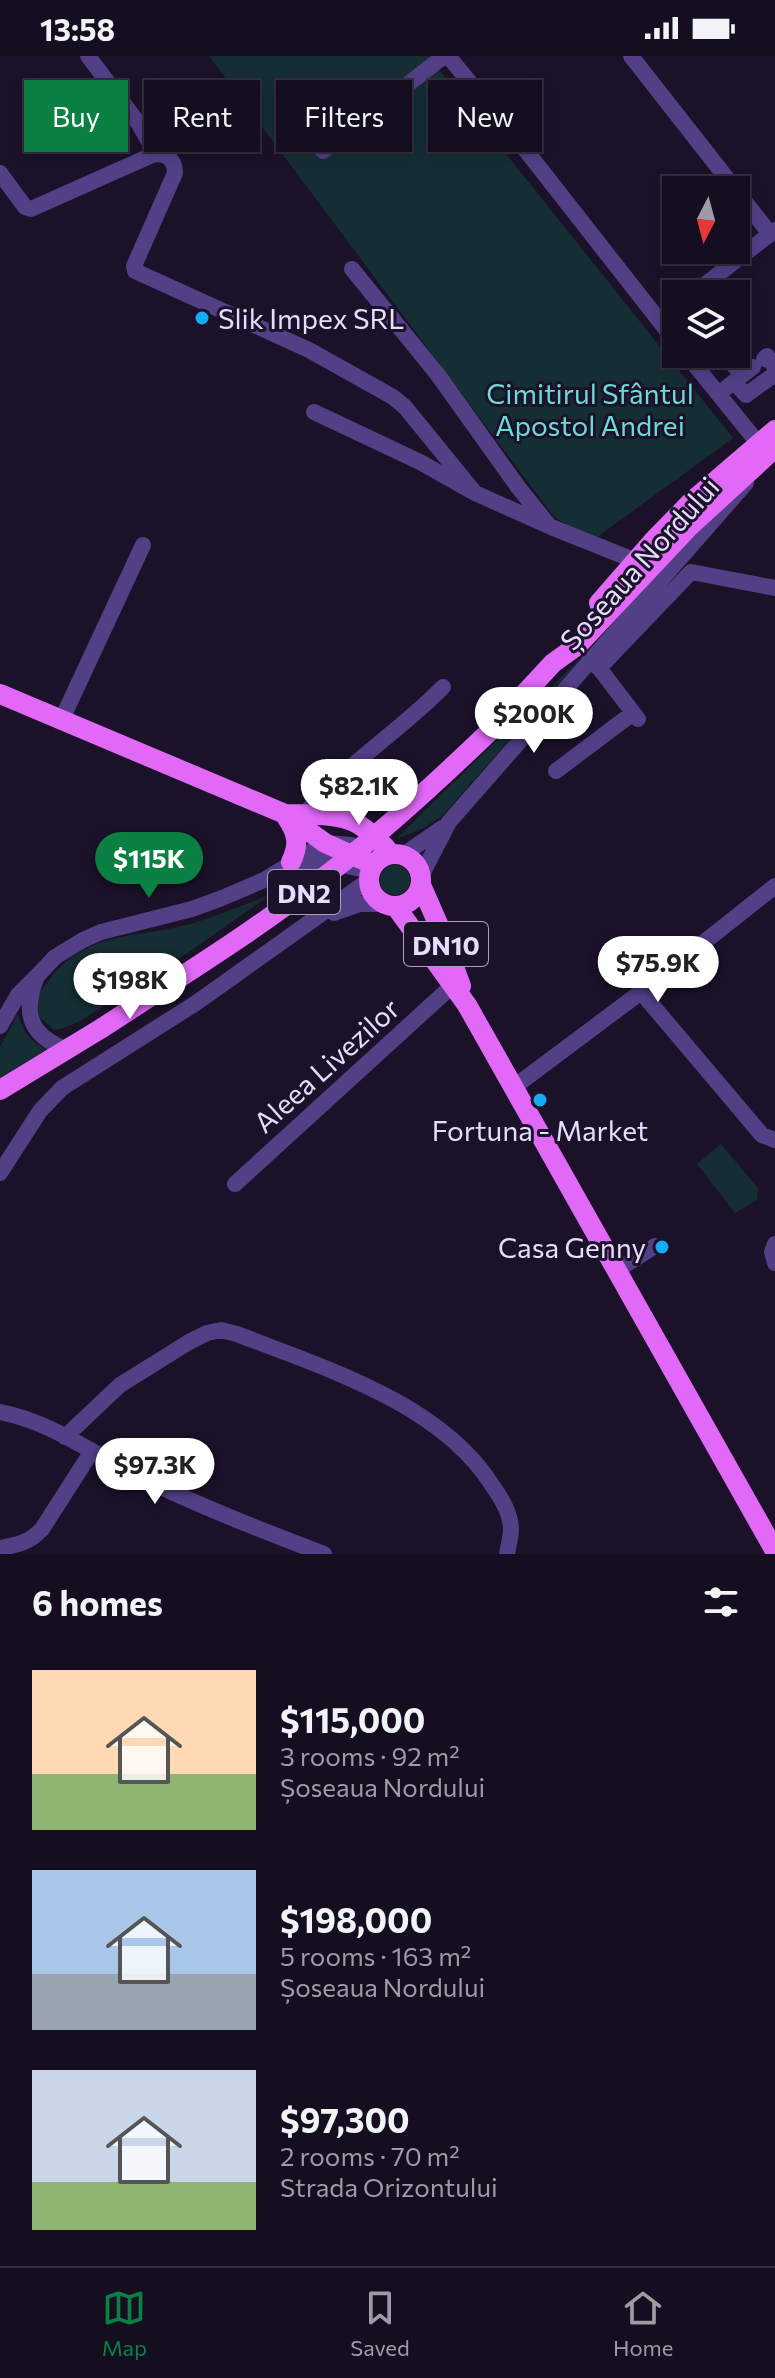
<!DOCTYPE html>
<meta charset="utf-8">
<style>
:root{--surface:#140e20;--page:#211c2d;--text:#f1f3f6;--muted:#9d9ca5;--line:#332e3e;--accent:#0b8043}
body{margin:0;font-family:Commissioner,sans-serif;background:var(--page);color:var(--text);height:100vh;display:flex;flex-direction:column;font-size:30px;white-space:nowrap}
*{box-sizing:border-box;margin:0}
p{font-size:26px;color:var(--muted)}
.icon{flex:none;width:44px;height:44px;fill:none;stroke:currentColor;stroke-width:2;stroke-linecap:round;stroke-linejoin:round}
.map{position:relative;height:1498px;overflow:hidden}
.sheet{display:flex;flex-direction:column;background:var(--surface);flex:1}
.sheet>*{flex:none}
.banner{position:absolute;left:24px;top:24px;width:728px;height:72px;display:flex;gap:16px}
.needle{width:52px;rotate:186deg}
.fabs{position:absolute;left:662px;top:120px;display:grid;gap:16px}
.fabs a{display:grid;place-items:center;width:88px;height:88px;border-radius:0px;background:var(--surface);box-shadow:0 4px 12px #0003,0 0 0 2px var(--line);font-size:40px}
.price{position:absolute;translate:-50% -68px;padding:0 18px;border-radius:28px;background:#fff;color:#222;font-size:26px;line-height:52px;filter:drop-shadow(0 2px 4px #0008)}
.price::after{content:'';position:absolute;left:50%;top:48px;width:24px;height:18px;margin-left:-12px;background:inherit;clip-path:polygon(0 0,100% 0,50% 100%)}
.price.active{background:var(--accent);color:#fff}
ul{padding:0;list-style:none}
li{display:flex;align-items:center;gap:24px;height:200px;padding:0 32px}
li span{display:grid;place-items:center;flex:none;width:224px;height:160px;border-radius:0px;color:#555}
li>.icon{margin-inline-start:auto}
span .icon{width:96px;height:96px;fill:#fffc;stroke-width:1}
li b{font-size:34px}
h2{display:flex;justify-content:space-between;align-items:center;height:96px;padding:0 32px;font-size:34px}
.pill{padding:0 28px;border-radius:0px;background:var(--surface);box-shadow:0 4px 12px #0003,0 0 0 2px var(--line);font-size:28px;line-height:72px}
.pill.active{background:var(--accent);color:#fff}
.status{display:flex;justify-content:space-between;align-items:center;height:56px;padding:0 40px;background:var(--surface);direction:ltr}
.status svg{height:22px;fill:currentColor}
.tab-bar{display:flex;justify-content:space-around;align-items:center;height:112px;border-top:2px solid var(--line);background:var(--surface);font-size:22px;color:var(--muted)}
.tab-bar a{display:grid;justify-items:center;gap:4px}
.tab-bar .active{color:var(--accent)}
.map>svg:first-child{display:block}
.green{fill:#152e33}
.lines{fill:none;stroke-linecap:round;stroke-linejoin:round}
.minor{stroke:#523f86;stroke-width:16}
.major{stroke:#e269f8;stroke-width:20}
.major-bridge{stroke:#e269f8;stroke-width:20}
.poi-dot{fill:#12abf4;stroke:#1b122a;stroke-width:3}
.labels{text-anchor:middle;dominant-baseline:central;stroke-width:6;stroke-linejoin:round;paint-order:stroke}
.shield{fill:#1b122a;stroke:#aa9fbe;stroke-width:2}
.shield-label{font-size:26px;font-weight:bold;fill:#e7dcfd}
.poi-label{font-size:28px;fill:#e7dcfd;stroke:#1b122a;text-anchor:start}
.park-label{font-size:28px;fill:#6adcd8;stroke:#1b122a}
.street-label{font-size:28px;fill:#e7dcfd;stroke:#1b122a}
</style>
<div class="status"><b>13:58</b><svg viewBox="0 0 49 12"><path d="M0 12V9h3v3zM5 12V6h3v6zM10 12V3h3v9zM15 12V0h3v12zM26 1h20v11H26zM47 4h2v5h-2z"/></svg></div>
<div class="map">
<svg width="775" height="1498" viewBox="0 0 775 1498">
<rect width="100%" height="100%" fill="#1b122a"/>
<!-- green -->
<path class="green" d="M209 0H428L733 382 593 484 554 461Z
M586 597 442 760 424 772 396 783Z
M380 824a15 15 0 1 1 30 0a15 15 0 1 1-30 0Z
M270 839C215 877 162 917 105 950 89 959 73 971 55 974L40 962C34 941 40 935 53 919 92 873 143 882 194 867 220 859 245 848 270 839Z
M18 958C24 977 30 985 47 994L0 1021V991Z
M721 1088 758 1132 757 1144 735 1157 697 1108Z"/>
<g class="lines">
<!-- minor -->
<path class="minor" d="M88 0 139 68 156 98
M448 0 524 92 676 286
M631 0 736 134
M323 95 444 0
M0 117 25 151 31 153 150 100C164 95 175 102 175 117L134 210 135 215 309 294 393 341 405 351 475 437
M736 134 770 178
M352 213 438 319 518 431 547 467
M693 238 775 174
M659 264 676 251
M686 298 758 387
M724 298 742 319
M764 303 767 300 775 311
M734 326 746 339 775 318
M726 332 753 311
M314 356 420 406 475 437 551 471 636 505
M589 605 599 612 691 516 775 532
M599 612 638 663
M61 665 143 489
M556 715 633 657
M304 759C343 710 399 676 443 631
M403 799 442 772
M297 806 324 805 370 815
M421 820 449 766 746 427
M334 857 360 848H384
M36 923C22 959 31 980 67 994
M641 936 762 1079 775 1084
M0 970 18 939 39 918 55 901 83 884 101 876 192 853 222 842 264 824 325 787 351 789 382 802
M514 1031 641 936 775 830
M0 1117 40 1055 62 1032 196 947 369 824
M235 1128 452 930
M775 1188 772 1196 775 1207
M617 1214 655 1190
M0 1356C50 1365 93 1398 138 1420 199 1450 261 1474 324 1498
M65 1381 120 1329 189 1286 207 1277 221 1274 237 1278C324 1312 440 1347 492 1429 501 1442 511 1457 511 1474 511 1482 508 1490 507 1498
M0 1492C17 1489 29 1487 42 1473L92 1395"/>
<!-- major -->
<path class="major" d="M599 547 653 485 692 445 775 374
M0 638 285 758 325 787 374 809
M489 676 553 607 578 589 689 471 775 392
M285 758C307 759 337 757 356 767 368 773 377 784 386 792
M287 762C298 778 299 789 291 806
M369 824a26 26 0 1 1 52 0a26 26 0 1 1-52 0Z
M421 829 439 870 461 930
M396 851 467 949 775 1495
M0 1034 102 972"/>
<!-- major-bridge -->
<path class="major-bridge" d="M102 972C180 921 260 872 333 814 388 771 439 724 489 676"/>
</g>
<!-- markers -->
<g class="poi-dot">
<circle cx="202" cy="262" r="8"/>
<circle cx="540" cy="1044" r="8"/>
<circle cx="662" cy="1191" r="8"/>
</g>
<g class="labels">
<!-- shield labels -->
<g class="shield">
<rect x="268" y="814" width="72" height="44" rx="6"/>
<rect x="404" y="866" width="84" height="44" rx="6"/>
</g>
<g class="shield-label">
<text x="304" y="836">DN2</text>
<text x="446" y="888">DN10</text>
</g>
<!-- poi labels -->
<g class="poi-label">
<text x="218" y="262">Slik Impex SRL</text>
<text x="540" y="1074" text-anchor="middle">Fortuna - Market</text>
<text x="646" y="1191" text-anchor="end">Casa Genny</text>
</g>
<!-- park labels -->
<g class="park-label">
<text x="590" y="337">Cimitirul Sfântul<tspan x="590" dy="32">Apostol Andrei</tspan></text>
</g>
<!-- street labels -->
<g class="street-label">
<text transform="translate(639 507) rotate(-48)">Șoseaua Nordului</text>
<text transform="translate(326 1009) rotate(-42)">Aleea Livezilor</text>
</g>
</g>
</svg>
<div class="fabs">
<a><svg class="needle" viewBox="-14 -14 28 28"><path d="M0-13l5 13h-10z" fill="#e53935"/><path d="M0 13l5-13h-10z" fill="#9d9ca5"/></svg></a>
<a><svg class="icon" aria-label="layers" viewBox="0 0 24 24"><path d="M12 4l9 5-9 5-9-5zM3 14l9 5 9-5"/></svg></a>
</div>
<b class="price" style="left:534px;top:699px">$200K</b>
<b class="price" style="left:359px;top:771px">$82.1K</b>
<b class="price active" style="left:149px;top:844px">$115K</b>
<b class="price" style="left:658px;top:948px">$75.9K</b>
<b class="price" style="left:130px;top:965px">$198K</b>
<b class="price" style="left:155px;top:1450px">$97.3K</b>
<div class="banner">
<a class="pill active">Buy</a>
<a class="pill">Rent</a>
<a class="pill">Filters</a>
<a class="pill">New</a>
</div>
</div>
<section class="sheet">
<h2>6 homes<svg class="icon" aria-label="filters" viewBox="0 0 24 24"><path d="M4 7h16M4 17h16"/><circle cx="9" cy="7" r="2"/><circle cx="15" cy="17" r="2"/></svg></h2>
<ul>
<li><span style="background:linear-gradient(#ffd9b3 65%,#8fb573 0)"><svg class="icon" aria-label="home" viewBox="0 0 24 24"><path d="M3 11l9-7 9 7M6 9v11h12V9"/></svg></span><div><b>$115,000</b><p>3 rooms · 92 m²</p><p>Șoseaua Nordului</p></div></li>
<li><span style="background:linear-gradient(#a9c7e8 65%,#9aa5b1 0)"><svg class="icon" aria-label="home" viewBox="0 0 24 24"><path d="M3 11l9-7 9 7M6 9v11h12V9"/></svg></span><div><b>$198,000</b><p>5 rooms · 163 m²</p><p>Șoseaua Nordului</p></div></li>
<li><span style="background:linear-gradient(#c9d6e8 70%,#8fb573 0)"><svg class="icon" aria-label="home" viewBox="0 0 24 24"><path d="M3 11l9-7 9 7M6 9v11h12V9"/></svg></span><div><b>$97,300</b><p>2 rooms · 70 m²</p><p>Strada Orizontului</p></div></li>
</ul>
</section>
<nav class="tab-bar">
<a class="active"><svg class="icon" aria-label="map" viewBox="0 0 24 24"><path d="M3 6l6-2 6 2 6-2v14l-6 2-6-2-6 2zM9 4v14M15 6v14"/></svg>Map</a>
<a><svg class="icon" aria-label="saved" viewBox="0 0 24 24"><path d="M7 4h10v16l-5-4-5 4z"/></svg>Saved</a>
<a><svg class="icon" aria-label="home" viewBox="0 0 24 24"><path d="M3 11l9-7 9 7M6 9v11h12V9"/></svg>Home</a>
</nav>
